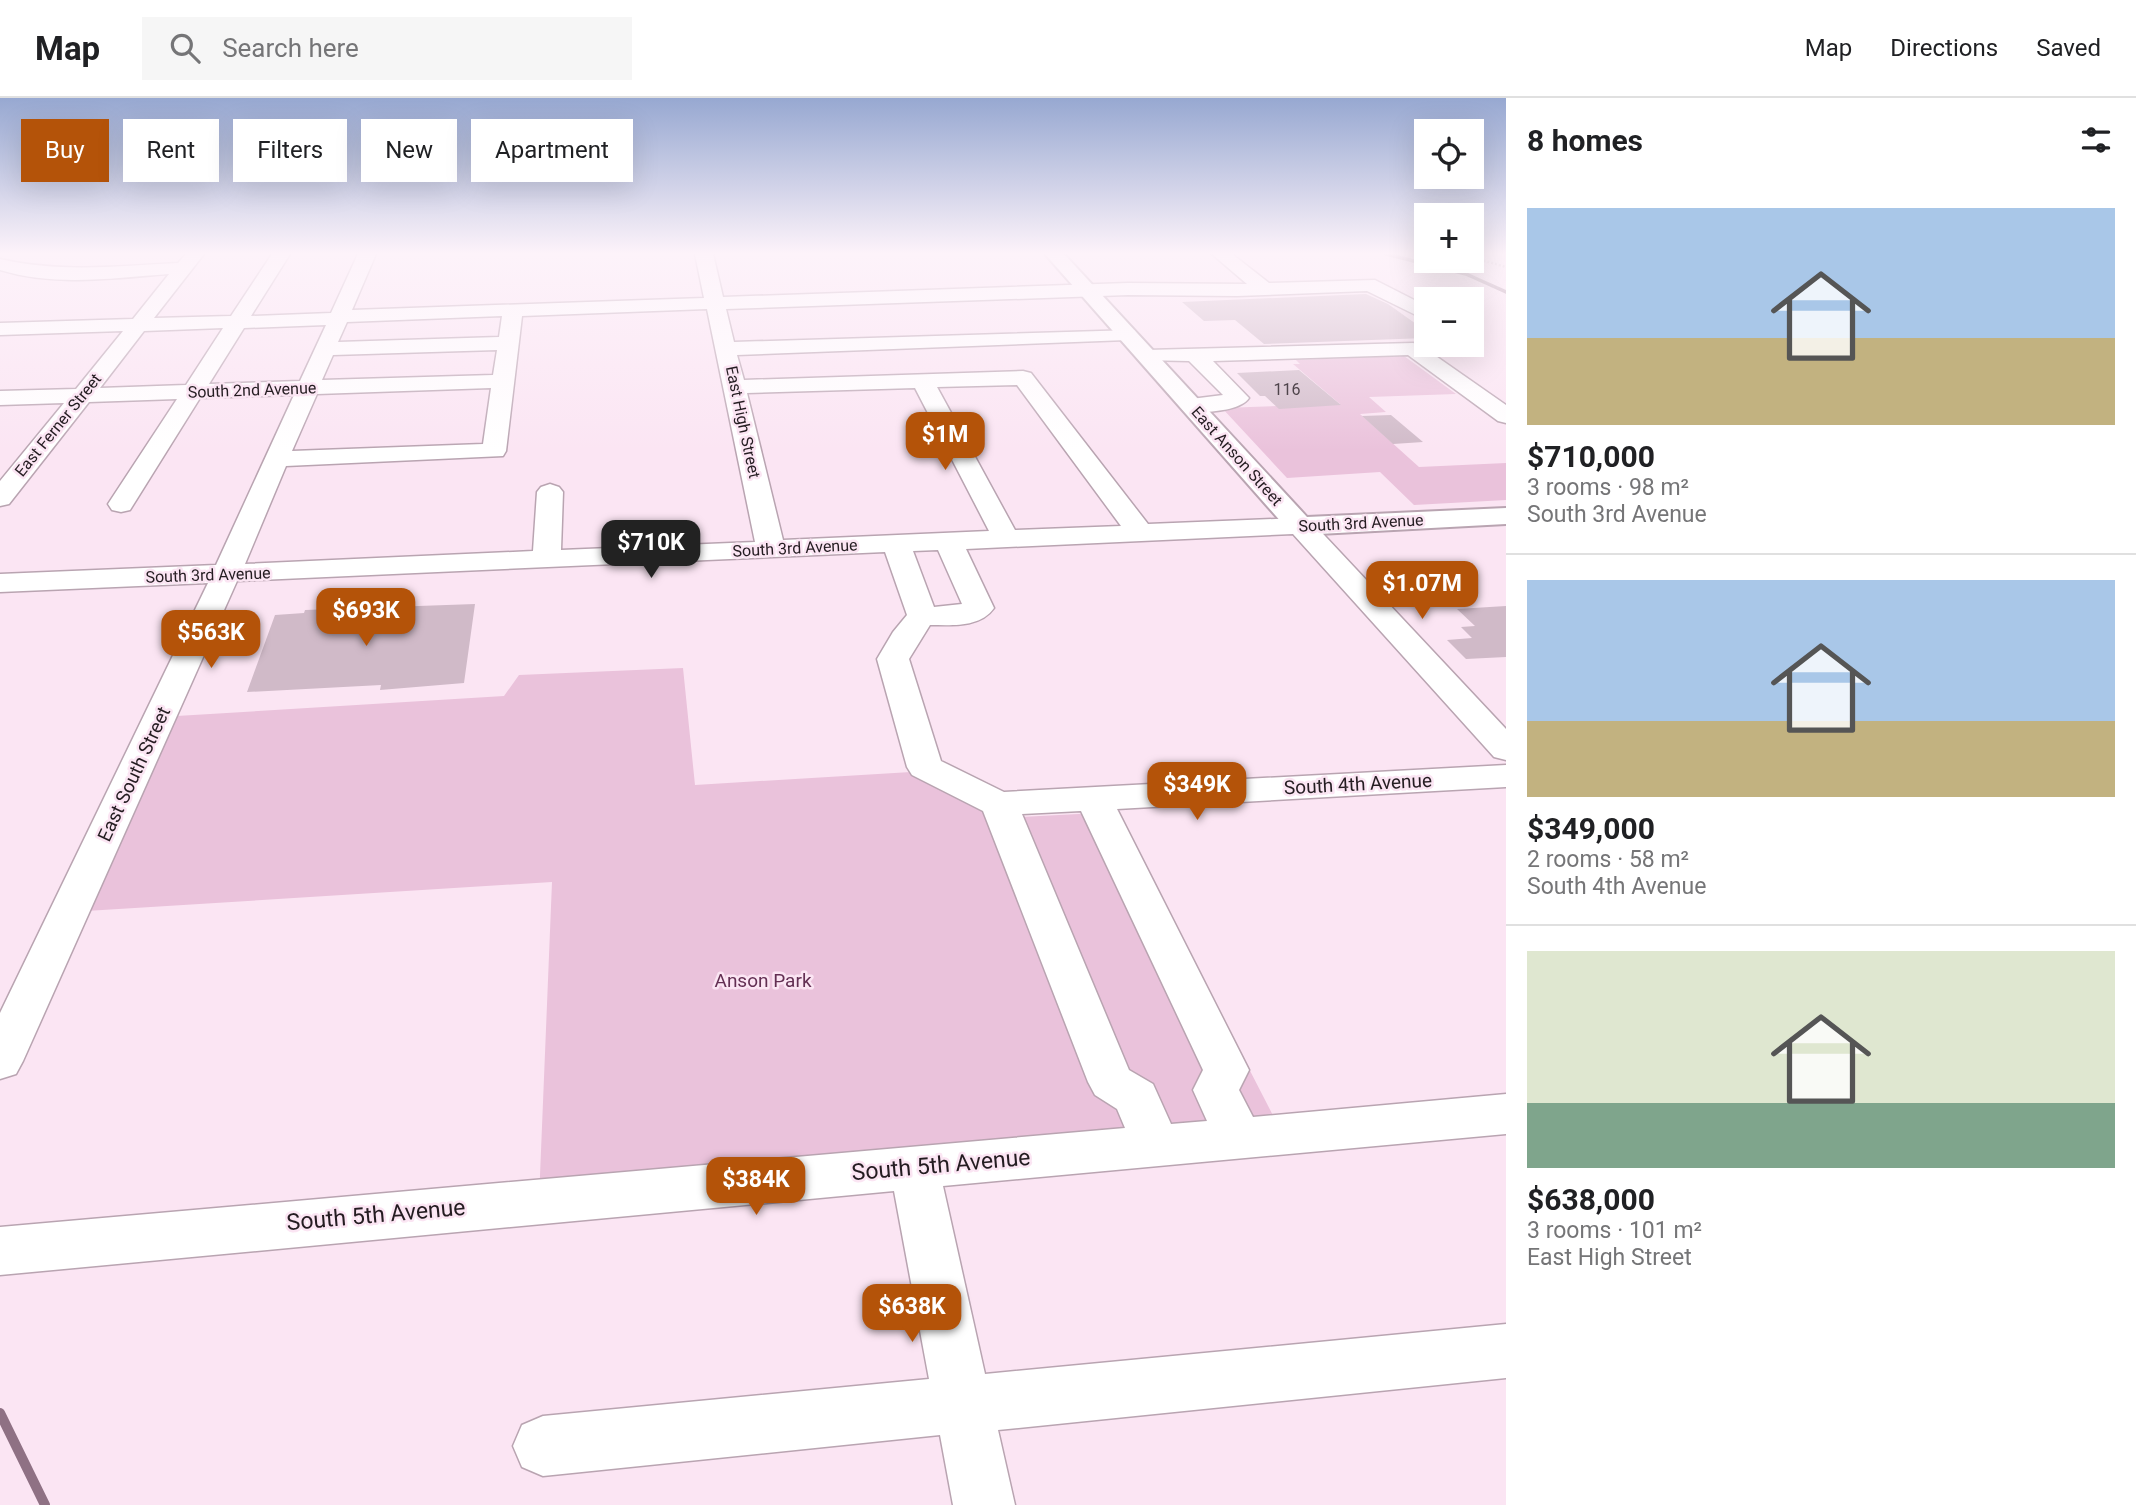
<!DOCTYPE html>
<meta charset="utf-8">
<style>
:root{--surface:#fff;--page:#f6f6f6;--text:#202124;--muted:#757577;--line:#e0e0e0;--accent:#b45309}
body{margin:0;font-family:Roboto,sans-serif;background:var(--page);color:var(--text);height:100vh;display:flex;flex-direction:column;font-size:26px;white-space:nowrap}
*{box-sizing:border-box;margin:0}
p{font-size:23px;color:var(--muted)}
.icon{flex:none;width:38px;height:38px;fill:none;stroke:currentColor;stroke-width:2;stroke-linecap:round;stroke-linejoin:round}
.map{position:relative;flex:1;overflow:hidden}
.details{display:flex;flex-direction:column;background:var(--surface);width:630px}
.details>*{flex:none}
.banner{position:absolute;left:21px;top:21px;width:665px;height:63px;display:flex;gap:14px}
.buttons{position:absolute;left:1414px;top:21px;display:grid;gap:14px}
.buttons a{display:grid;place-items:center;width:70px;height:70px;border-radius:0px;background:var(--surface);box-shadow:0 7px 28px #0002;font-size:35px}
.price{position:absolute;translate:-50% -60px;padding:0 16px;border-radius:14px;background:var(--accent);color:#fff;font-size:23px;line-height:46px;filter:drop-shadow(0 2px 4px #0008)}
.price::after{content:'';position:absolute;left:50%;top:42px;width:21px;height:16px;margin-left:-10px;background:inherit;clip-path:polygon(0 0,100% 0,50% 100%)}
.price.on{background:#222;color:#fff}
ul{padding:0;list-style:none}
li{display:grid;align-content:center;gap:14px;height:371px;padding:0 21px}
li+li{border-top:2px solid var(--line)}
li span{display:grid;place-items:center;height:217px;border-radius:0px;color:#555}
li>.icon{margin-inline-start:auto}
span .icon{width:126px;height:126px;fill:#fffc;stroke-width:1}
li b{font-size:30px}
h2{display:flex;justify-content:space-between;align-items:center;height:84px;padding:0 21px;font-size:30px}
.tag{padding:0 24px;border-radius:0px;background:var(--surface);box-shadow:0 7px 28px #0002;font-size:24px;line-height:63px}
.tag.on{background:var(--accent);color:#fff}
header{display:flex;align-items:center;gap:42px;box-sizing:border-box;height:98px;padding:0 35px;background:var(--surface);border-bottom:2px solid var(--line)}
header strong{font-size:33px}
nav{display:flex;gap:38px;margin-inline-start:auto;font-size:24px}
.search{width:490px;height:63px;background:var(--page);display:flex;align-items:center;gap:18px;box-sizing:border-box;padding:0 24px;border-radius:0px;color:var(--muted);font-size:26px}
main{display:flex;flex:1;min-height:0}
.map>svg:first-child{display:block}
.green{fill:#eac2db}
.lines{fill:none;stroke-linecap:round;stroke-linejoin:round}
.stream-far1{stroke:#8f7184;stroke-width:3.5}
.stream{stroke:#8f7184;stroke-width:10}
.building{fill:#d0bac8}
.minor-casing{stroke:#b9a4b1;stroke-width:3}
.major-casing{stroke:#b9a4b1;stroke-width:4}
.path{stroke:#b7a5b0;stroke-width:2.5;stroke-dasharray:2 2;stroke-linecap:butt}
.minor{fill:#fff;fill-rule:evenodd}
.major{fill:#fff;fill-rule:evenodd}
.labels{text-anchor:middle;dominant-baseline:central;stroke-width:5;stroke-linejoin:round;paint-order:stroke}
.number-label{font-size:16px;fill:#4f444b}
.far-street-label{font-size:16px;fill:#241c21;stroke:#fbe5f3}
.street-label{font-size:19px;fill:#241c21;stroke:#fbe5f3}
.park-label{font-size:19px;fill:#632f53;stroke:#fbe5f3}
.near-street-label{font-size:23px;fill:#241c21;stroke:#fbe5f3}
</style>
<header>
<strong>Map</strong>
<div class="search"><svg class="icon" aria-label="search" viewBox="0 0 24 24"><circle cx="10" cy="10" r="6"/><path d="M15 15l6 6"/></svg>Search here</div>
<nav><a>Map</a><a>Directions</a><a>Saved</a></nav>
</header>
<main>
<div class="map">
<svg width="1506" height="1407" viewBox="0 0 1506 1407">
<rect width="100%" height="100%" fill="#fbe5f3"/>
<!-- green -->
<path class="green" d="M1404 258 1456 296 1369 299 1386 314 1360 316 1419 369 1506 365V402L1414 407 1380 374 1287 380 1222 310 1340 306 1293 266H1300L1296 262Z
M683 570 695 687 911 674 1003 720 1117 714 1283 1037 539 1102 552 784 70 814 160 619 504 598 519 577Z"/>
<g class="lines">
<!-- stream-far1 -->
<path class="stream-far1" d="M1386 156 1466 176 1506 194"/>
<!-- stream -->
<path class="stream" d="M0 1315 45 1407"/>
</g>
<!-- building -->
<path class="building" d="M1366 196 1388 206 1426 233V240L1264 246 1235 222 1204 223 1182 204Z
M1299 272 1341 307 1279 311 1265 298H1260L1237 275Z
M1391 317 1423 344 1393 346 1362 318Z
M475 506 464 585 380 592 381 587 247 594 275 517 304 515 305 512Z
M1506 508V559L1466 561 1447 542 1472 540 1461 529 1475 528 1457 511Z"/>
<g class="lines">
<!-- minor casing -->
<g class="minor-casing">
<path id="minor" d="M186 156H204L154 220 231 218 272 156H290L251 218 331 215 358 156H376L352 212 704 200 695 156H713L723 199 1128 185 1247 186 1212 156H1232L1269 185 1375 182 1426 208V222L1367 193 1237 198 1128 197 726 211 734 244 1134 232 1137 236 1134 240 1127 242 737 257 744 282 1023 273 1031 275 1148 426 1300 420 1310 422 1506 631V662L1494 659 1293 436 966 451 994 510C980 530 952 527 930 527L909 561 941 663 1004 694 1506 667V689L1117 711 1249 972 1239 992 1253 1019 1506 996V1036L943 1088 985 1276 1506 1226V1280L998 1332 1015 1407H953L940 1337 543 1378 522 1369 513 1348 522 1327 543 1318 929 1281 894 1093 0 1177V1129L1125 1030 1117 1011 1095 997 1088 984 983 713 912 677 907 669 877 561 893 534 907 517 885 454 237 483 23 963 16 976 0 981V915L208 485 0 494V476L216 467 294 297 200 300 130 412 121 414 112 412 108 406 177 301 89 304 9 406 0 408V383L64 305 0 307V293L76 291 123 233 0 237V225L133 221 169 176C113 180 55 189 0 172V161C60 175 118 168 178 165ZM707 211 755 444 561 452 563 394 559 389 550 386 541 389 537 394 533 453 245 466 286 368 503 358 506 353 522 218ZM502 218 499 239 338 244 347 224ZM326 227 300 283 209 286 244 230ZM223 230 186 287 100 290 144 233ZM497 252 493 277 322 282 333 257ZM1017 287 1121 428 1015 432 937 289ZM491 290 483 346 292 353 317 296ZM915 290 989 433 783 442 747 295ZM938 452 962 506 934 509 913 453ZM1081 713 1203 972 1193 992 1207 1023 1171 1026 1153 986 1129 972 1022 716Z
M1413 245 1420 247 1506 307V325L1498 323 1408 257 1213 263 1249 300C1240 314 1199 316 1183 312L1180 307 1183 302 1223 297 1189 263 1140 262 1136 258 1140 254 1147 252Z"/>
</g>
<!-- major casing -->
<g class="major-casing">
<path id="major" d="M1045 156H1064L1307 419 1506 410V426L1300 437 1290 434Z"/>
</g>
<!-- path -->
<path class="path" d="M1472 159 1506 169"/>
<!-- minor -->
<use href="#minor" class="minor"/>
<!-- major -->
<use href="#major" class="major"/>
</g>
<!-- sky -->
<linearGradient id="sky" x2="0" y2="1"><stop stop-color="#97a8d1"/><stop offset="0.44" stop-color="#fdf3fa"/><stop offset="1" stop-color="#fdf3fa" stop-opacity="0"/></linearGradient>
<rect width="1506" height="353" fill="url(#sky)"/>
<g class="labels">
<!-- number labels -->
<g class="number-label">
<text x="1287" y="291">116</text>
</g>
<!-- far-street labels -->
<g class="far-street-label">
<text transform="translate(252 292) rotate(-2)">South 2nd Avenue</text>
<text transform="translate(743 324) rotate(78)">East High Street</text>
<text transform="translate(58 327) rotate(-51)">East Ferner Street</text>
<text transform="translate(1237 358) rotate(48)">East Anson Street</text>
<text transform="translate(1361 425) rotate(-3)">South 3rd Avenue</text>
<text transform="translate(795 450) rotate(-3)">South 3rd Avenue</text>
<text transform="translate(208 477) rotate(-2)">South 3rd Avenue</text>
</g>
<!-- street labels -->
<g class="street-label">
<text transform="translate(134 676) rotate(-65)">East South Street</text>
<text transform="translate(1358 686) rotate(-3)">South 4th Avenue</text>
</g>
<!-- park labels -->
<g class="park-label">
<text x="763" y="882">Anson Park</text>
</g>
<!-- near-street labels -->
<g class="near-street-label">
<text transform="translate(941 1067) rotate(-5)">South 5th Avenue</text>
<text transform="translate(376 1117) rotate(-5)">South 5th Avenue</text>
</g>
</g>
</svg>
<div class="buttons">
<a><svg class="icon" aria-label="locate" viewBox="0 0 24 24"><circle cx="12" cy="12" r="6"/><path d="M12 2v4M12 18v4M2 12h4M18 12h4"/></svg></a>
<a>+</a>
<a>−</a>
</div>
<b class="price" style="left:945px;top:374px">$1M</b>
<b class="price on" style="left:651px;top:482px">$710K</b>
<b class="price" style="left:1422px;top:523px">$1.07M</b>
<b class="price" style="left:366px;top:550px">$693K</b>
<b class="price" style="left:211px;top:572px">$563K</b>
<b class="price" style="left:1197px;top:724px">$349K</b>
<b class="price" style="left:756px;top:1119px">$384K</b>
<b class="price" style="left:912px;top:1246px">$638K</b>
<div class="banner">
<a class="tag on">Buy</a>
<a class="tag">Rent</a>
<a class="tag">Filters</a>
<a class="tag">New</a>
<a class="tag">Apartment</a>
</div>
</div>
<section class="details">
<h2>8 homes<svg class="icon" aria-label="filters" viewBox="0 0 24 24"><path d="M4 7h16M4 17h16"/><circle cx="9" cy="7" r="2"/><circle cx="15" cy="17" r="2"/></svg></h2>
<ul>
<li><span style="background:linear-gradient(#a9c7e8 60%,#c2b280 0)"><svg class="icon" aria-label="home" viewBox="0 0 24 24"><path d="M3 11l9-7 9 7M6 9v11h12V9"/></svg></span><div><b>$710,000</b><p>3 rooms · 98 m²</p><p>South 3rd Avenue</p></div></li>
<li><span style="background:linear-gradient(#a9c7e8 65%,#c2b280 0)"><svg class="icon" aria-label="home" viewBox="0 0 24 24"><path d="M3 11l9-7 9 7M6 9v11h12V9"/></svg></span><div><b>$349,000</b><p>2 rooms · 58 m²</p><p>South 4th Avenue</p></div></li>
<li><span style="background:linear-gradient(#dfe7d0 70%,#7fa58c 0)"><svg class="icon" aria-label="home" viewBox="0 0 24 24"><path d="M3 11l9-7 9 7M6 9v11h12V9"/></svg></span><div><b>$638,000</b><p>3 rooms · 101 m²</p><p>East High Street</p></div></li>
</ul>
</section>
</main>
